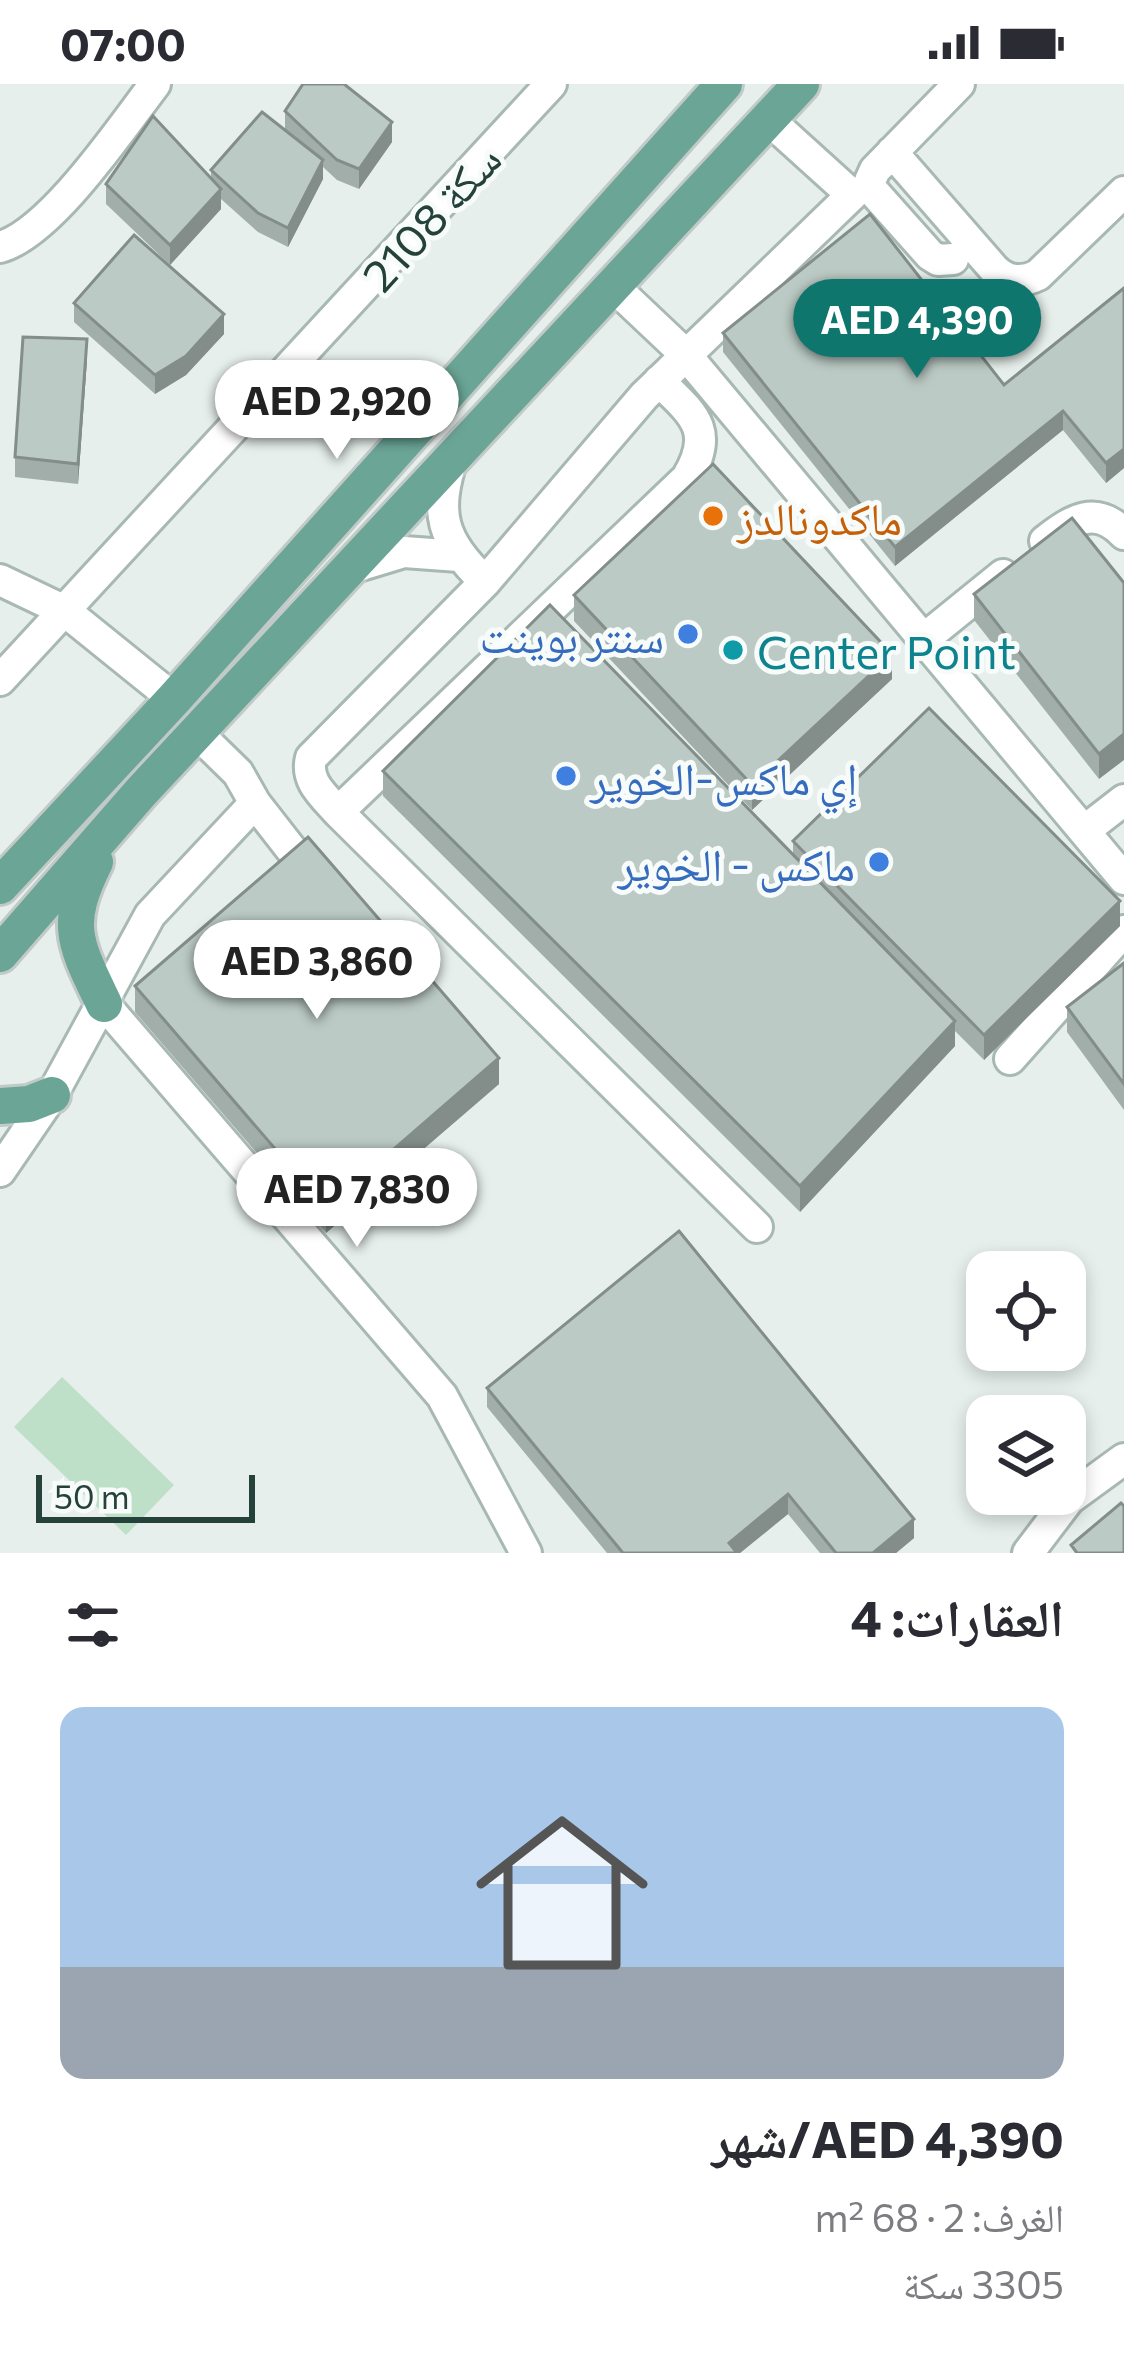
<!DOCTYPE html>
<html lang="ar">
<meta charset="utf-8">
<style>
:root{--surface:#fff;--page:#f2f2f3;--text:#2b2b33;--muted:#7c7c81;--accent:#0f766e}
body{margin:0;font-family:Commissioner,"Noto Naskh Arabic",sans-serif;background:var(--page);color:var(--text);direction:rtl;height:100vh;display:flex;flex-direction:column;font-size:45px;white-space:nowrap}
*{box-sizing:border-box;margin:0}
p{font-size:39px;color:var(--muted)}
.icon{flex:none;width:66px;height:66px;fill:none;stroke:currentColor;stroke-width:2;stroke-linecap:round;stroke-linejoin:round}
.map{position:relative;height:1469px;overflow:hidden;direction:ltr}
.side{display:flex;flex-direction:column;background:var(--surface);flex:1}
.side>*{flex:none}
.fabs{position:absolute;left:966px;top:1167px;display:grid;gap:24px}
.fabs a{display:grid;place-items:center;width:120px;height:120px;border-radius:24px;background:var(--surface);box-shadow:0 6px 18px #0003;font-size:60px}
.scale{position:absolute;left:36px;bottom:30px;width:219px;box-sizing:border-box;padding-left:12px;border:6px solid #24423a;border-top:0;font-size:33px;line-height:42px;white-space:nowrap;color:#24423a;-webkit-text-stroke:9px #f7fbf9;paint-order:stroke}
.price{position:absolute;translate:-50% -102px;padding:0 27px;border-radius:42px;background:#fff;color:#222;font-size:39px;line-height:78px;filter:drop-shadow(0 3px 6px #0008)}
.price::after{content:'';position:absolute;left:50%;top:72px;width:36px;height:27px;margin-left:-18px;background:inherit;clip-path:polygon(0 0,100% 0,50% 100%)}
.price.current{background:var(--accent);color:#fff}
ul{padding:0;list-style:none}
li{display:grid;align-content:center;gap:24px;height:636px;padding:0 60px}
li span{display:grid;place-items:center;height:372px;border-radius:24px;color:#555}
li>.icon{margin-inline-start:auto}
span .icon{width:216px;height:216px;fill:#fffc;stroke-width:1}
li b{font-size:51px}
h2{display:flex;justify-content:space-between;align-items:center;height:144px;padding:0 60px;font-size:51px}
.status{display:flex;justify-content:space-between;align-items:center;height:84px;padding:0 60px;background:var(--surface);direction:ltr}
.status svg{height:33px;fill:currentColor}
.map>svg:first-child{display:block}
.green{fill:#bfe0c8}
.lines{fill:none;stroke-linecap:round;stroke-linejoin:round}
.minor-casing{stroke:#a8b8b2;stroke-width:36}
.major-casing{stroke:#c2cac8;stroke-width:42}
.minor{stroke:#fff;stroke-width:30}
.major{stroke:#6aa596;stroke-width:36}
.wall{fill:#a1aea9}
.shaded-wall{fill:#838d89}
.building{fill:#bbcac4;stroke:#838d89;stroke-width:3}
.food-dot{fill:#e8710a;stroke:#f7fbf9;stroke-width:4.5}
.shop-dot{fill:#3f7fe0;stroke:#f7fbf9;stroke-width:4.5}
.culture-dot{fill:#0f9aa8;stroke:#f7fbf9;stroke-width:4.5}
.labels{text-anchor:middle;dominant-baseline:central;stroke-width:10;stroke-linejoin:round;paint-order:stroke}
.street-label{font-size:45px;fill:#24423a;stroke:#f7fbf9}
.food-label{font-size:45px;fill:#c56008;stroke:#f7fbf9;text-anchor:start}
.shop-label{font-size:45px;fill:#366cbe;stroke:#f7fbf9;text-anchor:end}
.culture-label{font-size:45px;fill:#0d838f;stroke:#f7fbf9;text-anchor:start}
</style>
<div class="status"><b>07:00</b><svg viewBox="0 0 49 12"><path d="M0 12V9h3v3zM5 12V6h3v6zM10 12V3h3v9zM15 12V0h3v12zM26 1h20v11H26zM47 4h2v5h-2z"/></svg></div>
<div class="map">
<svg width="1124" height="1469" viewBox="0 0 1124 1469">
<rect width="100%" height="100%" fill="#e6efeb"/>
<!-- green -->
<path class="green" d="M62 1293 174 1401 126 1451 14 1343Z"/>
<g class="lines">
<!-- minor casing -->
<g class="minor-casing">
<path id="minor" d="M892 68 994 185C1007 198 1022 199 1038 191L1124 108
M0 163C51 149 122 43 155 0
M953 175 938 176 930 171 873 107 870 97 875 86 959 0
M612 201 686 271 1124 795
M453 371C434 431 441 454 485 498
M1045 457C1072 436 1096 420 1124 450
M348 485 404 468 459 472
M0 496 65 527 174 615
M924 555 1003 491
M0 596 551 0
M197 649 238 689 255 719 294 769
M338 728 687 394C716 346 693 330 659 297
M1084 747 1124 716
M104 920 442 1312 526 1469
M1010 975 1124 847
M0 1087 52 1011 150 831 255 719
M757 1143 338 728C323 711 305 697 311 674L485 498 644 312 852 111 767 34
M1028 1469 1069 1415 1124 1375"/>
</g>
<!-- major casing -->
<g class="major-casing">
<path id="major" d="M95 778C63 842 75 859 104 920
M0 802 174 615 724 0
M0 870 141 708 801 0
M0 1022 29 1020 52 1011"/>
</g>
<!-- minor -->
<use href="#minor" class="minor"/>
<!-- major -->
<use href="#major" class="major"/>
</g>
<!-- wall -->
<path class="wall" d="M285 27 392 58 359 105 337 96 323 83V95L288 163 258 148 221 115V125L170 181 106 120V100L211 95V86L285 46Z
M1124 204V384L1106 399 1063 346 895 482 723 268V249L1004 301Z
M74 219 224 250 186 291 155 310 74 238Z
M87 275 78 400 15 393V373Z
M1124 499 1099 695 974 536V510Z
M574 511 892 595 752 726 574 537Z
M383 687 793 771V757L1120 842 984 976 955 947V962L800 1128 383 712Z
M1124 879V1026L1067 948V923Z
M135 902 499 1000 326 1149 135 928Z
M487 1304 914 1454 896 1469H820L788 1430 740 1469H607L487 1323Z"/>
<!-- shaded-wall -->
<path class="shaded-wall" d="M392 38V58L359 105V85Z
M323 76V95L288 163V144Z
M221 105V125L170 181V161Z
M224 230V250L186 291 155 310V291Z
M87 255V275L78 400V380Z
M1063 327V346L895 482V463Z
M1124 365V384L1106 399V379Z
M892 570V595L752 726V701Z
M1124 650V676L1099 695V670Z
M1120 817V842L984 976V951Z
M955 937V962L800 1128V1102Z
M499 974V1000L326 1149V1124Z
M788 1410V1430L740 1469H729V1459Z
M914 1435V1454L896 1469H873Z"/>
<!-- building -->
<path class="building" d="M303 0H344L392 38 359 85 337 76 285 27Z
M262 28 323 76 288 144 258 129 211 86Z
M153 32 221 105 170 161 106 100Z
M870 130 1004 301 1124 204V365L1106 379 1063 327 895 463 723 249Z
M134 151 224 230 186 272 155 291 74 219Z
M23 253 87 255 78 380 15 373Z
M713 380 892 570 752 701 574 511Z
M1072 434 1124 499V650L1099 670 974 510Z
M550 521 955 937 800 1102 383 687Z
M929 624 1120 817 984 951 793 757Z
M308 753 499 974 326 1124 135 902Z
M1124 879V1000L1067 923Z
M679 1147 914 1435 873 1469H836L788 1410 729 1459 737 1469H623L487 1304Z
M1121 1419 1124 1422V1469H1077L1071 1461Z"/>
<!-- markers -->
<circle class="food-dot" cx="713" cy="432" r="12"/>
<g class="shop-dot">
<circle cx="688" cy="550" r="12"/>
<circle cx="566" cy="692" r="12"/>
<circle cx="879" cy="778" r="12"/>
</g>
<circle class="culture-dot" cx="733" cy="566" r="12"/>
<g class="labels">
<!-- street labels -->
<g class="street-label">
<text transform="translate(430 132) rotate(-48)">سكة 2108</text>
</g>
<!-- food labels -->
<g class="food-label">
<text x="737" y="432">ماكدونالدز</text>
</g>
<!-- shop labels -->
<g class="shop-label">
<text x="664" y="550">سنتر بوينت</text>
<text x="590" y="692" text-anchor="start">إي ماكس-الخوير</text>
<text x="855" y="778">ماكس - الخوير</text>
</g>
<!-- culture labels -->
<g class="culture-label">
<text x="757" y="566">Center Point</text>
</g>
</g>
</svg>
<div class="fabs">
<a><svg class="icon" aria-label="locate" viewBox="0 0 24 24"><circle cx="12" cy="12" r="6"/><path d="M12 2v4M12 18v4M2 12h4M18 12h4"/></svg></a>
<a><svg class="icon" aria-label="layers" viewBox="0 0 24 24"><path d="M12 4l9 5-9 5-9-5zM3 14l9 5 9-5"/></svg></a>
</div>
<div class="scale">50 m</div>
<b class="price current" style="left:917px;top:297px">AED 4,390</b>
<b class="price" style="left:337px;top:378px">AED 2,920</b>
<b class="price" style="left:317px;top:938px">AED 3,860</b>
<b class="price" style="left:357px;top:1166px">AED 7,830</b>
</div>
<section class="side">
<h2>العقارات: 4<svg class="icon" aria-label="filters" viewBox="0 0 24 24"><path d="M4 7h16M4 17h16"/><circle cx="9" cy="7" r="2"/><circle cx="15" cy="17" r="2"/></svg></h2>
<ul>
<li><span style="background:linear-gradient(#a9c7e8 70%,#9aa5b1 0)"><svg class="icon" aria-label="home" viewBox="0 0 24 24"><path d="M3 11l9-7 9 7M6 9v11h12V9"/></svg></span><div><b>AED 4,390/شهر</b><p>الغرف: 2 · 68 m²</p><p>3305 سكة</p></div></li>
</ul>
</section>
